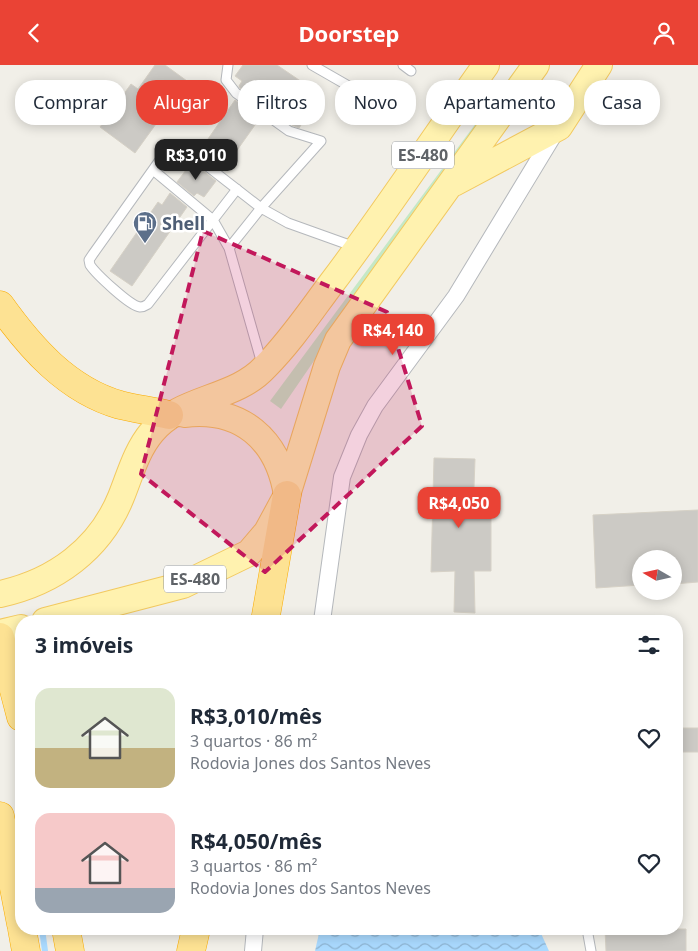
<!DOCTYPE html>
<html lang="pt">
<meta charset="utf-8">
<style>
:root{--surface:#fff;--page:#f6f6f7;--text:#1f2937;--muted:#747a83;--accent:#ea4335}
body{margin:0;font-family:"Noto Sans",sans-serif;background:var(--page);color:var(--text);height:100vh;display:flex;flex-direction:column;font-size:19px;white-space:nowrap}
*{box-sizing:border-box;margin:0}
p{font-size:16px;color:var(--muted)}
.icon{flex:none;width:28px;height:28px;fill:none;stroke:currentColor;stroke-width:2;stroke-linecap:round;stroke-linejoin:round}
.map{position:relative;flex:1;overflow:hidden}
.drawer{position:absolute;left:15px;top:550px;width:668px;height:320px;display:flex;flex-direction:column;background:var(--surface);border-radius:20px;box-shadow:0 2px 12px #0003}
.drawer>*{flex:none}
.banner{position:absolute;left:15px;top:15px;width:669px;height:45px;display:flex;gap:10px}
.needle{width:32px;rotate:279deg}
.fabs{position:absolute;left:632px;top:485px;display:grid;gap:10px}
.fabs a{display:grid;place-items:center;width:50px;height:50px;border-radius:50%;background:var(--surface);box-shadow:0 2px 12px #0003;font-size:25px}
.price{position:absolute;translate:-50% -42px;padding:0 11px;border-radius:10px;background:var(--accent);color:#fff;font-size:16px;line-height:32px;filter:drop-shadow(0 1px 2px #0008)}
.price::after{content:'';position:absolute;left:50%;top:30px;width:15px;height:11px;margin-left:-8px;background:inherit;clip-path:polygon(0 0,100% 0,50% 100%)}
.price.active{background:#222;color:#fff}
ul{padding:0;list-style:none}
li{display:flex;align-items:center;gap:15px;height:125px;padding:0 20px}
li span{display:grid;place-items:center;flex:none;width:140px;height:100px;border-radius:15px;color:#555}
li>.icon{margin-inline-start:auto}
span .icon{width:60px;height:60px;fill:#fffc;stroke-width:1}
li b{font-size:21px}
h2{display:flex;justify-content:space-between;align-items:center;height:60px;padding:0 20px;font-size:21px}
.pill{padding:0 18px;border-radius:20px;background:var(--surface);box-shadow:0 2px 12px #0003;font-size:18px;line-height:45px}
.pill.active{background:var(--accent);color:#fff}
header{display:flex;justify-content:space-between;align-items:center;height:65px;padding:0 20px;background:var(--accent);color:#fff;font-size:22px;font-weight:700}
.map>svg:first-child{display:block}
.green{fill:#c5e8c5}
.water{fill:url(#water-waves)}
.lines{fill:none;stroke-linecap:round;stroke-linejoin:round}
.stream{stroke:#aadaff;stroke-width:6}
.building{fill:#cccac5;stroke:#d6d1c6}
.lane-casing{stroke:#b5b8bc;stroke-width:11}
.street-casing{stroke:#b5b8bc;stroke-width:18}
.primary-casing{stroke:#f2c960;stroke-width:28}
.highway-casing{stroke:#f9ab00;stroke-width:29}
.lane{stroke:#fff;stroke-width:9}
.street{stroke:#fff;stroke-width:16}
.primary{stroke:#fff2af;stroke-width:26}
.highway{stroke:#fde293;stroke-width:28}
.marked{fill:#c2185b;fill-opacity:0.2;stroke:#c2185b;stroke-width:4;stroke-dasharray:10 6;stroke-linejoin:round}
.labels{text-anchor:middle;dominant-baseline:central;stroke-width:5;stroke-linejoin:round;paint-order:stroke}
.shield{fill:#fff;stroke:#8f9295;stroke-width:1}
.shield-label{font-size:16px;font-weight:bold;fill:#5f6368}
.service-label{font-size:18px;font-weight:bold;fill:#4e5e75;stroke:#fff;text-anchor:start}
</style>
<header><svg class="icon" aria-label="back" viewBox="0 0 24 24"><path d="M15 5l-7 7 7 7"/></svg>Doorstep<svg class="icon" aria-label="person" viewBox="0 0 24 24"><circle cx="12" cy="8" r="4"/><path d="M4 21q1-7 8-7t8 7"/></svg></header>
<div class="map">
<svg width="698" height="886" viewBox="0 0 698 886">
<defs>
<pattern id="water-waves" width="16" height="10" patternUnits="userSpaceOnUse" patternTransform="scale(1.25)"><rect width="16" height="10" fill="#aadaff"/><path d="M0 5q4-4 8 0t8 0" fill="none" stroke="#8eb4d2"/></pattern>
</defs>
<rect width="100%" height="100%" fill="#f1efe8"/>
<!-- green -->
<path class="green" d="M519 0H533L318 290 281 344 270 336Z"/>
<!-- water -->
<path class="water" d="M320 864H539L549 886H315Z"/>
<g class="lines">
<!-- stream -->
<path class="stream" d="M42 864 45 886"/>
</g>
<!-- building -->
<path class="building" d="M155 0H165L187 16 135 88 100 62 131 19 138 24Z
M243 0H277L321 30 299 63 292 60 240 23 239 21 242 16 235 11Z
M235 35 260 53 223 105 199 87Z
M192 97 216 116 204 132 197 128 194 131 177 117Z
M170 128 187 142 132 221 110 206 158 137 162 140Z
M434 393 475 394 473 450 491 449V506H474L475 548 454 547 455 506 431 507Z
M698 445V517L674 519V494H641V520L596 523 593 450Z
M676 663H698V687H676Z
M605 864H686V886H606Z"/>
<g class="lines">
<!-- lane casing -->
<g class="lane-casing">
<path id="lane" d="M228 0 226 15 236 28 289 66 321 76 261 143 229 183
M312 0 359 27 395 31
M403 0 411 6
M153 105 213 155 237 124
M262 299 229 183 213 155 148 239C145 241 144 242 140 242 130 241 96 209 90 200L89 195 93 189 167 85 174 81 184 83 261 143 288 158 355 182
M587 864 591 886"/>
</g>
<!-- street casing -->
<g class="street-casing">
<path id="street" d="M322 556 342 412 359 370 375 341 456 231 556 66
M253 886 255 864"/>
</g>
<!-- primary casing -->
<g class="primary-casing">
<path id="primary" d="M454 118 559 62 599 0
M184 349C241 342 278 374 287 430
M0 529C55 517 100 484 121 432 130 410 136 386 152 367 180 332 235 335 265 302 290 277 310 247 331 219 385 148 434 73 486 0
M45 556 183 520 249 488 267 467 287 430 327 301 338 275 536 0
M0 568 21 563"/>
</g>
<!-- highway casing -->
<g class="highway-casing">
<path id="highway" d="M0 240C30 282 67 325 120 340 136 344 153 346 169 350
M265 556 287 430
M0 572 21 652
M0 751 21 859
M22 864 26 886
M66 864 70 886
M191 886 196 864"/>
</g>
<!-- lane -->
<use href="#lane" class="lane"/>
<!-- street -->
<use href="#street" class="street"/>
<!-- primary -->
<use href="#primary" class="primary"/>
<!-- highway -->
<use href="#highway" class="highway"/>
</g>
<!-- marked area -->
<path class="marked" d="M203 166 387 247 422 361 265 507 141 409Z"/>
<!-- icons -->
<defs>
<g id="fuel-pin" transform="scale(1.25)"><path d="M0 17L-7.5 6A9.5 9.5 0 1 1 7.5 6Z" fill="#5c6f8a" stroke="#fff"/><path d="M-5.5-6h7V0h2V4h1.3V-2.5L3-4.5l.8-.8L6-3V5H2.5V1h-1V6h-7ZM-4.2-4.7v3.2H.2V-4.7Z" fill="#fff"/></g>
</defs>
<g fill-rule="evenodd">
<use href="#fuel-pin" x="145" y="158"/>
</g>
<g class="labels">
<!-- shield labels -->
<g class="shield">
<rect x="392" y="76.5" width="62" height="27" rx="4"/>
<rect x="164" y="500.5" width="62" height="27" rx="4"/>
</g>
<g class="shield-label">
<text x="423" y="90">ES-480</text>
<text x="195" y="514">ES-480</text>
</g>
<!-- service labels -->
<g class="service-label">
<text x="162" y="158">Shell</text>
</g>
</g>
</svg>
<div class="fabs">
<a><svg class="needle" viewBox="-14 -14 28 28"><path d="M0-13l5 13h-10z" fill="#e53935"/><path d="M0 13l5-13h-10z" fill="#747a83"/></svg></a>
</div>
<b class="price active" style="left:196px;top:116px">R$3,010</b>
<b class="price" style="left:393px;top:291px">R$4,140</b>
<b class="price" style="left:459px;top:464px">R$4,050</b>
<div class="banner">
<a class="pill">Comprar</a>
<a class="pill active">Alugar</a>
<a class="pill">Filtros</a>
<a class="pill">Novo</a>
<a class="pill">Apartamento</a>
<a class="pill">Casa</a>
</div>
<section class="drawer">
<h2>3 imóveis<svg class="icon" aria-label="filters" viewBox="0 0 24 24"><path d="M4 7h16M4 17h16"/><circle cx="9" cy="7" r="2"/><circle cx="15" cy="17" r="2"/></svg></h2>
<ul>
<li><span style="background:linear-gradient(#dfe7d0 60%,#c2b280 0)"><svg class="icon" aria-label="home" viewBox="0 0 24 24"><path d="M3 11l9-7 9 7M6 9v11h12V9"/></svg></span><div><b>R$3,010/mês</b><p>3 quartos · 86 m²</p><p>Rodovia Jones dos Santos Neves</p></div><svg class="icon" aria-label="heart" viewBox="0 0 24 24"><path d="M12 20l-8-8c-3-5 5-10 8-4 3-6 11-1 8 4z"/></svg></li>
<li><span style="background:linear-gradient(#f6c9c9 75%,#9aa5b1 0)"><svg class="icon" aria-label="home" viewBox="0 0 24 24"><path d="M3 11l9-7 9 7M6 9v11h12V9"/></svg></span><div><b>R$4,050/mês</b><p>3 quartos · 86 m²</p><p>Rodovia Jones dos Santos Neves</p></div><svg class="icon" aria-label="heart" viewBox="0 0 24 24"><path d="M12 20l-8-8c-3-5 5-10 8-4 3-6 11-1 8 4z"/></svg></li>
</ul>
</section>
</div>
